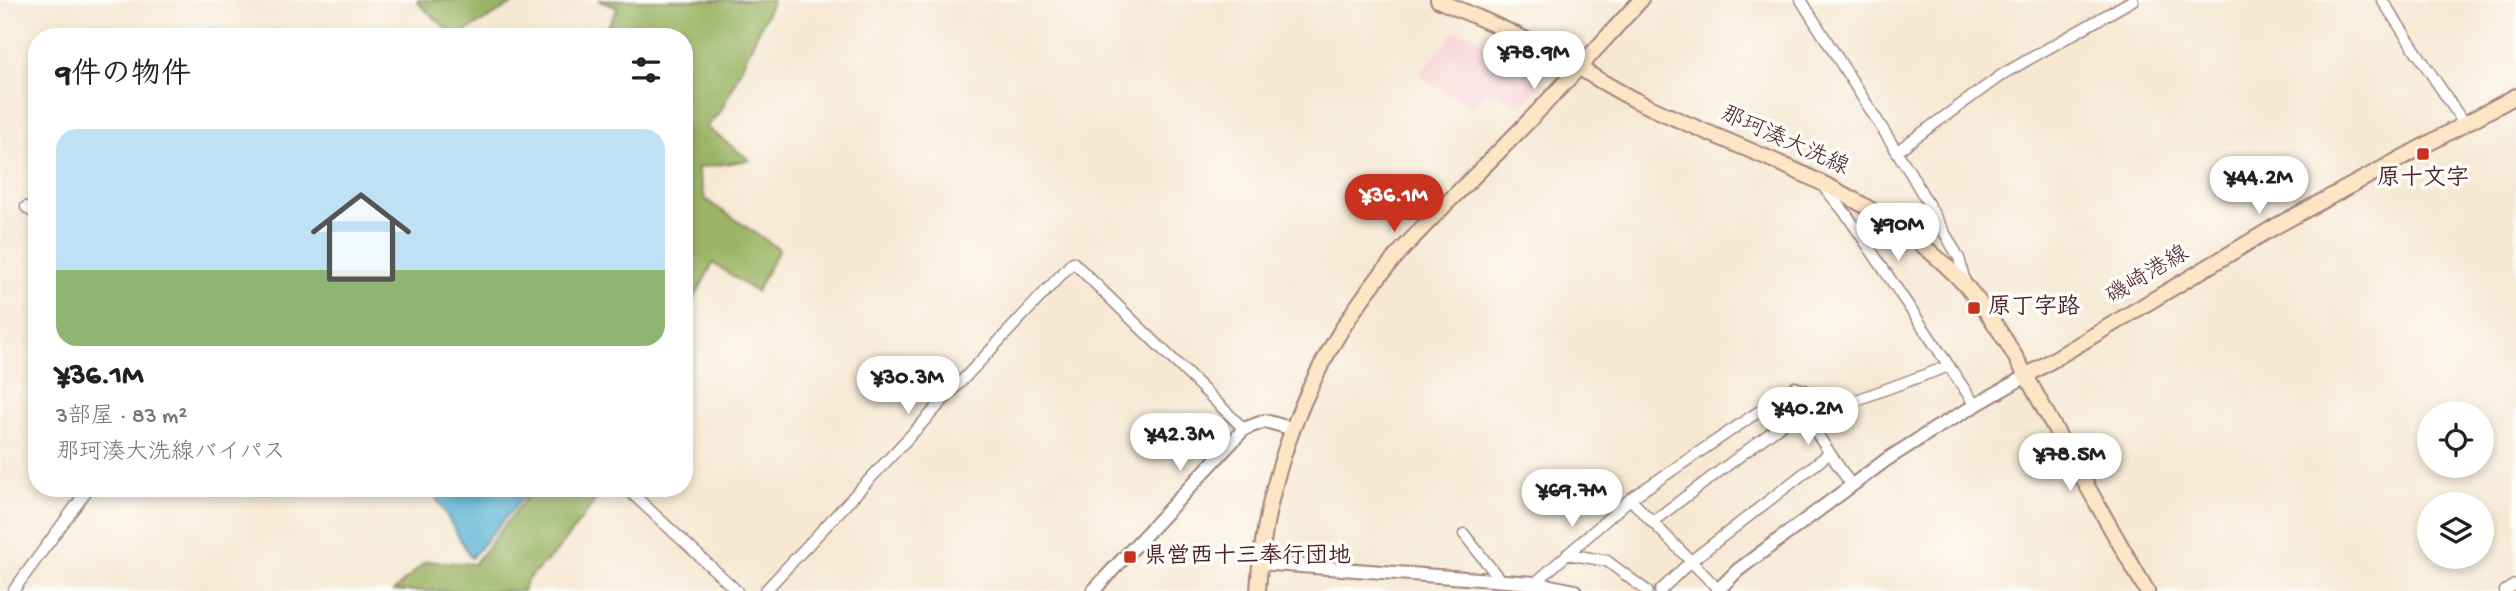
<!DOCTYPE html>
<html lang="ja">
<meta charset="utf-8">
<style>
:root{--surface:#fff;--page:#f6f6f6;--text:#202124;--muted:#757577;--line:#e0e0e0;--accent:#c8321e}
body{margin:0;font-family:"Gochi Hand","Klee One",sans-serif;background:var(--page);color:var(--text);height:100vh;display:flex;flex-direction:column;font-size:26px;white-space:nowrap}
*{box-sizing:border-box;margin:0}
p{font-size:23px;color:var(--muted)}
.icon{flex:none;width:38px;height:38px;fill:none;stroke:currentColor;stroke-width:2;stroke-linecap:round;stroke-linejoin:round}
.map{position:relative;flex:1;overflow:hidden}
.details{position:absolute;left:28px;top:28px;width:665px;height:469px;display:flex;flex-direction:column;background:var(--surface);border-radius:28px;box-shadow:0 4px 10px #0003}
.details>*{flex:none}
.tools{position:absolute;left:2417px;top:401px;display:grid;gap:14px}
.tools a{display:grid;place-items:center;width:77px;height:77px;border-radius:50%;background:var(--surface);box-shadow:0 4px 10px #0003;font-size:35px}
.price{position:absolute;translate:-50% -60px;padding:0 16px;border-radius:24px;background:#fff;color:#222;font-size:23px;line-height:46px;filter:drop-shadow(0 2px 4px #0008)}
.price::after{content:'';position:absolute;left:50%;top:42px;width:21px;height:16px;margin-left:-10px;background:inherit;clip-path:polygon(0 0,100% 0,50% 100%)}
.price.current{background:var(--accent);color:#fff}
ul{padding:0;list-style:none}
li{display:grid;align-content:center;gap:14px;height:371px;padding:0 28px}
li+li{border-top:2px solid var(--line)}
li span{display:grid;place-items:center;height:217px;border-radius:21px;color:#555}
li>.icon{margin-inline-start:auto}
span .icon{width:126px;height:126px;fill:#fffc;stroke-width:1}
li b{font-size:30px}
h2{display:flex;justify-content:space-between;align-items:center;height:84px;padding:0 28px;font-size:30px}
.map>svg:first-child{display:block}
.built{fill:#f7cfd4}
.forest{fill:#9bb465;stroke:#726a48;stroke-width:2}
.water{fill:#56b2d4;stroke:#506880;stroke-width:2}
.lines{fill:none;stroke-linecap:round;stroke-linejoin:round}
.minor-casing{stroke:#a0847e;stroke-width:13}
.tertiary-casing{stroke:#a0847e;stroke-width:16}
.secondary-casing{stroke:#a0847e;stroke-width:18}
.minor{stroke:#fff;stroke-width:10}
.tertiary{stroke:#fff;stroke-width:12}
.secondary{stroke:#fde5c5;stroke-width:14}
.poi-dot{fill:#c8321e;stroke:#fdfcf7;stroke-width:2.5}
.labels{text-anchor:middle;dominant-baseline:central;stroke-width:7;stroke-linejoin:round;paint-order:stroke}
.street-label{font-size:23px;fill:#4a1f2b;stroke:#fdfcf7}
.poi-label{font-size:23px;font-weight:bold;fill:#4a1f2b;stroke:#fdfcf7;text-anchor:start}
</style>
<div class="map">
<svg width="2516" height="591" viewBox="0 0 2516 591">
<rect width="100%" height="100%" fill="#fdfcf7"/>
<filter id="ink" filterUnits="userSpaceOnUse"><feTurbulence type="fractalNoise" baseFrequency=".0143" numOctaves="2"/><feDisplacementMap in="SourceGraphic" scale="14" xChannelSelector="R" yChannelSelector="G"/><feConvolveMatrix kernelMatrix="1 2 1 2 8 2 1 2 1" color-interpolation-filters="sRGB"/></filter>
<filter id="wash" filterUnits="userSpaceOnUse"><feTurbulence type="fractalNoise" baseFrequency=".00686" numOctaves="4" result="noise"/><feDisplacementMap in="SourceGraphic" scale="28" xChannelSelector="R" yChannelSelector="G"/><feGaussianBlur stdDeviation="1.57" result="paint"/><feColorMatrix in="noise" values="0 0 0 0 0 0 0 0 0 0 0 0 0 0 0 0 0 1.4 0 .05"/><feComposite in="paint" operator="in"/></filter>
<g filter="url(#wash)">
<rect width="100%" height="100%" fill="#f6e8d2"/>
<!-- built -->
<path class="built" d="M1457 29 1534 65 1539 88 1520 106 1488 89 1472 107 1418 75Z"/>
<!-- forest -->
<path class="forest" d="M418 0H519L456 37 417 2Z
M598 0H773L721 111 706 127 750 160 697 168 705 199 779 249 756 292 713 263 684 317V37H601L618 8Z
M534 488H605L557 551 527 580 523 591H394L426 561 474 564Z"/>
<!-- water -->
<path class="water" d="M457 488H531L471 558 433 492Z"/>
</g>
<g filter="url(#ink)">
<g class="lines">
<!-- minor casing -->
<g class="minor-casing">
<path id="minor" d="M1801 0 1911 174 1959 258 1966 287
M2382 0 2465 125
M1897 151 2003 74 2133 0
M1823 186 1847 215 1949 366
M26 207 37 216
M1788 391 1852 486
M626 488 737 591
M1630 499 1718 589
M1652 522 1801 410
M1464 534 1501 581
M1567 554 1607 561 1647 591
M1535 583 1630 499 1795 387 1839 402H1851L1949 366 1975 405
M13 591 89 488
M765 591 1073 262 1244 429
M1660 591 1691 561 1830 453
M2505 591 2516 584"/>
</g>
<!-- tertiary casing -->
<g class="tertiary-casing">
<path id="tertiary" d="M1260 563 1535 583 1575 591
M1093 591 1244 429 1265 421 1293 429
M1717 591 1738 570 1886 460 1936 428 2026 376"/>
</g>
<!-- secondary casing -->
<g class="secondary-casing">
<path id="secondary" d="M1438 0C1478 18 1519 34 1558 56 1586 71 1612 89 1641 103 1753 156 1880 191 1966 286 2002 327 2027 378 2053 425 2084 481 2115 536 2147 591
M2026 376 2276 226 2516 96
M1258 591C1264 479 1308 366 1378 278 1419 227 1469 183 1514 136 1558 92 1599 45 1641 0"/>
</g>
<!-- minor -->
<use href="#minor" class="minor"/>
<!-- tertiary -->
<use href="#tertiary" class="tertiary"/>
<!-- secondary -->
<use href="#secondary" class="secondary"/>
</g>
</g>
<!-- markers -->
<g class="poi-dot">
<rect x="2416" y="147" width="14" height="14" rx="3.5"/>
<rect x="1967" y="301" width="14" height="14" rx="3.5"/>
<rect x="1123" y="550" width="14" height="14" rx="3.5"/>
</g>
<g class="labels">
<!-- street labels -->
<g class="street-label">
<text transform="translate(1784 142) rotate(24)">那珂湊大洗線</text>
<text transform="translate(2148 276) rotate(-31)">磯崎港線</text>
</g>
<!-- poi labels -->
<g class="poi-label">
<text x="2423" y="179" text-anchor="middle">原十文字</text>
<text x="1988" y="308">原丁字路</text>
<text x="1144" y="557">県営西十三奉行団地</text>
</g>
</g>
</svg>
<div class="tools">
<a><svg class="icon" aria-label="locate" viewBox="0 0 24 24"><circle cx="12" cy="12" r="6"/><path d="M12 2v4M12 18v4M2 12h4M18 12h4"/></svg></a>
<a><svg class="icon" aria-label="layers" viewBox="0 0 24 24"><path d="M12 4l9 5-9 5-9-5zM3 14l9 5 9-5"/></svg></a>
</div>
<b class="price" style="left:1534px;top:91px">¥78.9M</b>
<b class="price" style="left:2259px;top:216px">¥44.2M</b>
<b class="price current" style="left:1394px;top:234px">¥36.1M</b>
<b class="price" style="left:1898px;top:263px">¥90M</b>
<b class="price" style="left:908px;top:416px">¥30.3M</b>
<b class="price" style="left:1808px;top:447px">¥40.2M</b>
<b class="price" style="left:1180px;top:473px">¥42.3M</b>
<b class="price" style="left:2070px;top:493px">¥78.5M</b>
<b class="price" style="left:1572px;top:529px">¥69.7M</b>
<section class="details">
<h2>9件の物件<svg class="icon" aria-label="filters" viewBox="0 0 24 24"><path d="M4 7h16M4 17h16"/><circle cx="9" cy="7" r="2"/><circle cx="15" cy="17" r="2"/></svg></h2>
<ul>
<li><span style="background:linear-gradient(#bfe0f5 65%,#8fb573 0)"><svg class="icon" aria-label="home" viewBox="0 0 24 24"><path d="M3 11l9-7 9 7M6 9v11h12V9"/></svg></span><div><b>¥36.1M</b><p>3部屋 · 83 m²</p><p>那珂湊大洗線バイパス</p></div></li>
</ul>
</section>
</div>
